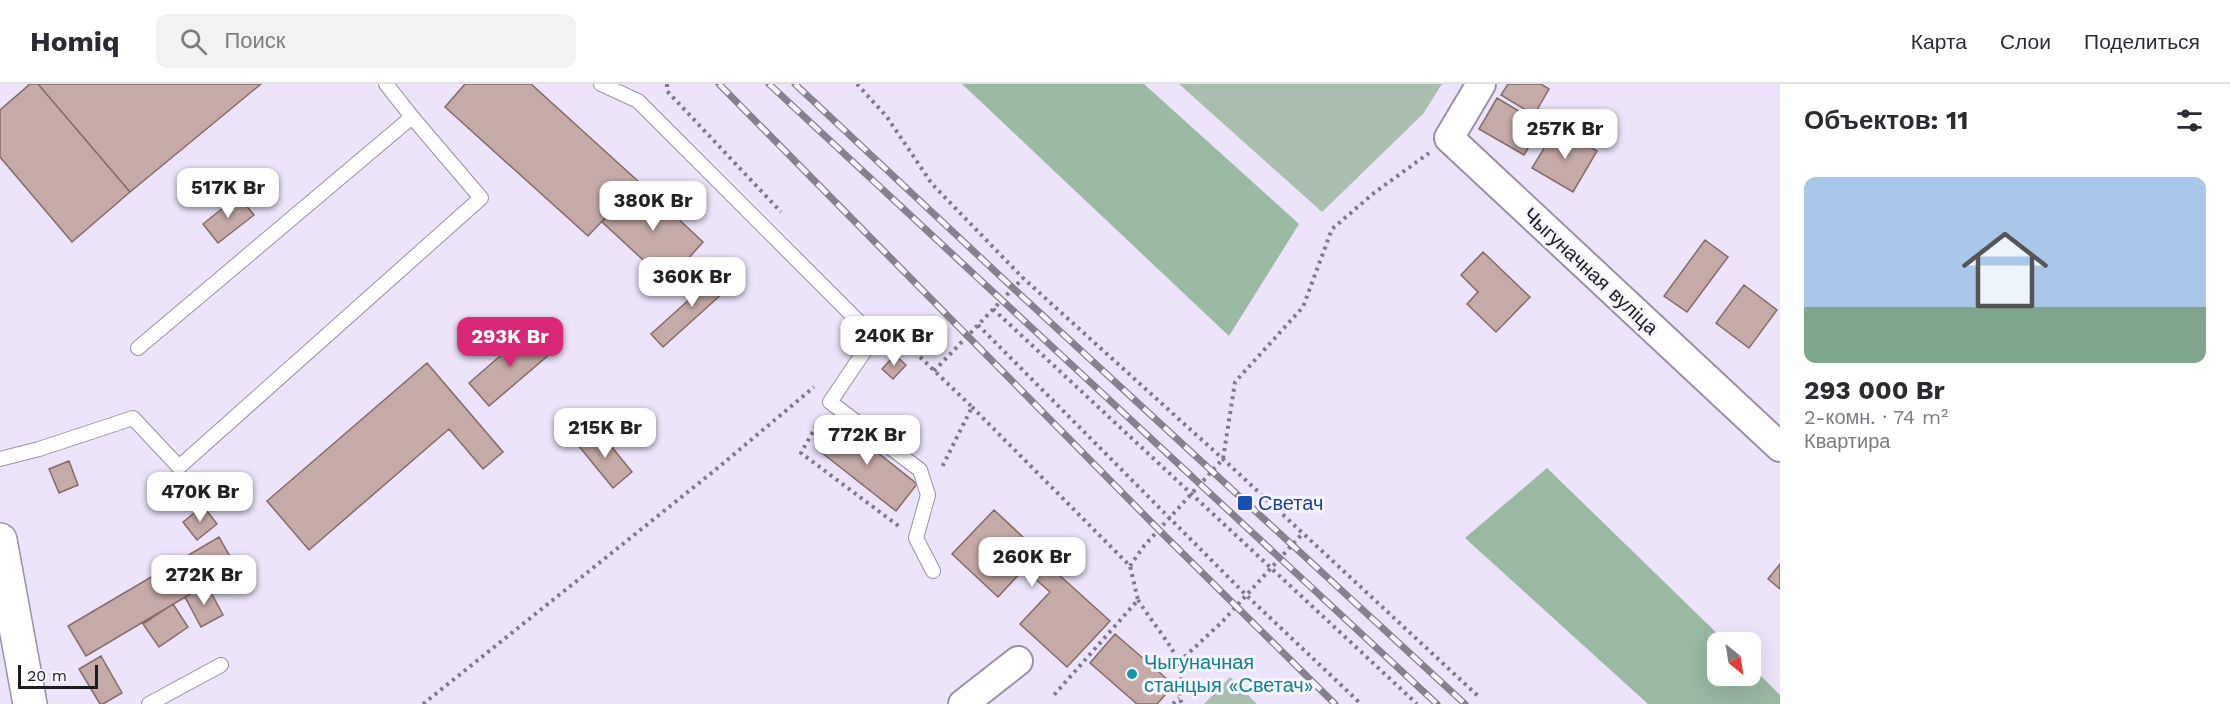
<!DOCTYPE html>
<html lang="ru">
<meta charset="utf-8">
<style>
:root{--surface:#fff;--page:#f2f2f3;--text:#2b2b33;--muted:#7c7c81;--line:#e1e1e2;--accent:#db2777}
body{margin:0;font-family:"Work Sans",sans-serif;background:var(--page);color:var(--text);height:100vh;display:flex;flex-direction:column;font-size:22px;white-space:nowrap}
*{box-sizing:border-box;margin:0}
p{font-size:20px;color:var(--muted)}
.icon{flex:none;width:33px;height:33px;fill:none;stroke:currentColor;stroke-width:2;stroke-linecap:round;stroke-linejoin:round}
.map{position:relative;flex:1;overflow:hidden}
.details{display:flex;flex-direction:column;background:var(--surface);width:450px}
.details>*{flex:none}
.needle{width:39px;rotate:150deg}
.fabs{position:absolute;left:1707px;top:548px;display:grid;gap:12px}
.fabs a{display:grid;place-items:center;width:54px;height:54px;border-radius:12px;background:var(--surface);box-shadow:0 6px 24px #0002;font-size:30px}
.scale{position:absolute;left:18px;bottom:15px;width:80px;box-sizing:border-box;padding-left:6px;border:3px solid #1f1b23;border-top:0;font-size:16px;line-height:21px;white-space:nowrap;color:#1f1b23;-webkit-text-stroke:4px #f8f4fd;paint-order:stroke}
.price{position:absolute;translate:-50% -51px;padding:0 14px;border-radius:12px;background:#fff;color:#222;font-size:20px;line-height:39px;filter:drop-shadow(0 2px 3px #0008)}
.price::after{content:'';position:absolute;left:50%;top:36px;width:18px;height:14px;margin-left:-9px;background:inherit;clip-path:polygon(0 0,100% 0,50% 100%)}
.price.on{background:var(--accent);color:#fff}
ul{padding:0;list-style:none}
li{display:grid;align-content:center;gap:12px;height:318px;padding:0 24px}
li span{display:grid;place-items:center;height:186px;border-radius:12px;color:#555}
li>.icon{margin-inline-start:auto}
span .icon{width:108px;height:108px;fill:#fffc;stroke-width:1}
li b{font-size:26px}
h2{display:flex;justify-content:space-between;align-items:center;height:72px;padding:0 24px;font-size:26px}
header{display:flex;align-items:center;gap:36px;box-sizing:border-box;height:84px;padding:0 30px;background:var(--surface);border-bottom:2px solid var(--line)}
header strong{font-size:28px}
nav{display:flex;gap:33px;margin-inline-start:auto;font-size:21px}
.search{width:420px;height:54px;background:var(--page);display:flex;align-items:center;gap:15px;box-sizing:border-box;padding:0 21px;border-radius:12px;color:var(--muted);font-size:22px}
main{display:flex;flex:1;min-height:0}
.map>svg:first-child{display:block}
.green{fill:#aabeaf}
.forest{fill:#99b9a3}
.building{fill:#c6aaa8;stroke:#846a69;stroke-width:1.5}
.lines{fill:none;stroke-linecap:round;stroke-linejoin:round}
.service-casing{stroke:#9990a5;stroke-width:16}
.minor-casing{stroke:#9990a5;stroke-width:32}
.tertiary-casing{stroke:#9990a5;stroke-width:36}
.path{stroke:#7f7988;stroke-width:4;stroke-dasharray:3 4.5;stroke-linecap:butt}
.service{stroke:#fff;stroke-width:14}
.minor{stroke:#fff;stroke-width:28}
.tertiary{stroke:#fff;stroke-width:33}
.rail-casing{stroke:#86808f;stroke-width:7}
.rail{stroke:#f8f4fd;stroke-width:4.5;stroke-dasharray:14;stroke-linecap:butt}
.transit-dot{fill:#1a4fb4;stroke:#f8f4fd;stroke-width:2}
.culture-dot{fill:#0f9aa8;stroke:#f8f4fd;stroke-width:2}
.labels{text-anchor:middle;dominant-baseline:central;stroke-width:6;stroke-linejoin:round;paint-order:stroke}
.street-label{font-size:20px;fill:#1f1b23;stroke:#f8f4fd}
.transit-label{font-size:20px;fill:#164399;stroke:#f8f4fd;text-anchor:start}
.culture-label{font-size:20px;fill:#0d838f;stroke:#f8f4fd;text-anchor:start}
</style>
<header>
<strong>Homiq</strong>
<div class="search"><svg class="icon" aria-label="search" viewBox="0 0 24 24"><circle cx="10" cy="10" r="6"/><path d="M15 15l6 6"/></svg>Поиск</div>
<nav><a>Карта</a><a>Слои</a><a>Поделиться</a></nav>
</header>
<main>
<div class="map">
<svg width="1780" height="620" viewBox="0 0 1780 620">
<rect width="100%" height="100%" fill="#ede4fb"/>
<!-- green -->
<path class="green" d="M1179 0H1442L1423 30 1322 128Z
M1230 593 1257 620H1204Z"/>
<!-- forest -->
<path class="forest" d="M962 0H1144L1299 140 1229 252Z
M1547 384 1726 558H1718V591H1750L1751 582 1780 611V620H1648L1465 454Z"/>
<!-- building -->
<path class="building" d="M30 0H38L130 108 72 158 0 73V26Z
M38 0H261L130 108Z
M465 0H531L639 98 588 152 445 23Z
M1508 0H1541L1549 5 1534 31 1501 11Z
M1497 14 1542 41 1524 71 1479 45Z
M1557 43 1597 67 1573 108 1532 84Z
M639 98 703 158 667 198 602 138Z
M238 112 254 131 218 159 203 140Z
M1705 156 1728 173 1687 228 1664 212Z
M1483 168 1530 213 1496 248 1467 220 1478 208 1461 191Z
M722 186 734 199 663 263 651 250Z
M1744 201 1777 226 1749 264 1716 239Z
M530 246 550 270 489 322 469 299Z
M895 271 906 281 893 295 882 285Z
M427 279 503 368 483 385 449 345 309 466 267 417Z
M839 338 917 400 896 427 817 365Z
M597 345 632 388 613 404 578 361Z
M69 377 78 401 59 409 49 385Z
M203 422 217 440 197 456 183 438Z
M994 426 1039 468 1037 471 1110 537 1067 583 1020 540 1050 508 1024 485 998 513 952 470Z
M219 453 236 483 86 572 68 542Z
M1780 480V505L1768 495Z
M207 501 223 531 201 543 185 513Z
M173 520 188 543 159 563 143 540Z
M1115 550 1174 601 1157 620H1137L1090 579Z
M101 572 122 609 103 620H100L79 585Z"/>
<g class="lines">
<!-- service casing -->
<g class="service-casing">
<path id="service" d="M386 0 412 33
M601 0 638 17 874 253 830 318 920 386 928 411 916 454 933 487
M0 375 39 365 133 334 179 383 481 114 412 33 138 264
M149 620 221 581"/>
</g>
<!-- minor casing -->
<g class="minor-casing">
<path id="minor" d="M1481 0 1449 54 1780 363
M963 620 1018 577"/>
</g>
<!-- tertiary casing -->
<g class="tertiary-casing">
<path id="tertiary" d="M0 456 30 620"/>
</g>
<!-- path -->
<path class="path" d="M667 0V7L781 128
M857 0 887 33 932 100 1023 194 1223 375 1478 612
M993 225 1417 620
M978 241 1246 511 1361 620
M893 247 972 323 941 385
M934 287 1023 194
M972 323 1130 482 1138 516 1054 611
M820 335 801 369 900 443
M1130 482 1144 462 1223 375 1235 298 1303 223 1332 145 1374 109 1429 69
M1138 516C1149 534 1172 561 1179 579 1185 593 1176 608 1182 620
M1179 578 1222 538 1302 450
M423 620 714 387 814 303
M1173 620 1179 614"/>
<!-- service -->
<use href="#service" class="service"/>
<!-- minor -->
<use href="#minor" class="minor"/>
<!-- tertiary -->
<use href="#tertiary" class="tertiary"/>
<!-- rail casing -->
<g class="rail-casing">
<path id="rail" d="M719 0 1160 447 1335 620
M769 0 1437 620
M795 0 1013 204 1465 620"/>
</g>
<!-- rail -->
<use href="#rail" class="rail"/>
</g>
<!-- markers -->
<rect class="transit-dot" x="1237" y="411" width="16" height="16" rx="3"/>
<circle class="culture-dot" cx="1132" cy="590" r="6"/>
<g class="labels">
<!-- street labels -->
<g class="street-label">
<text transform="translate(1591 187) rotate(43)">Чыгуначная вуліца</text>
</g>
<!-- transit labels -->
<g class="transit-label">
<text x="1258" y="419">Светач</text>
</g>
<!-- culture labels -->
<g class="culture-label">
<text x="1144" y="578">Чыгуначная<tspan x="1144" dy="23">станцыя «Светач»</tspan></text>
</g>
</g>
</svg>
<div class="fabs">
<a><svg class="needle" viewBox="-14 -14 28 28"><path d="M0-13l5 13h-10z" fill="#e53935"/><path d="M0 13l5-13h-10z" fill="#7c7c81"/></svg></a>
</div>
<div class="scale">20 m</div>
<b class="price" style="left:1565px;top:76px">257K Br</b>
<b class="price" style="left:228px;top:135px">517K Br</b>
<b class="price" style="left:653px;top:148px">380K Br</b>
<b class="price" style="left:692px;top:224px">360K Br</b>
<b class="price" style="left:894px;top:283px">240K Br</b>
<b class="price on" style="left:510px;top:284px">293K Br</b>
<b class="price" style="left:605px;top:375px">215K Br</b>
<b class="price" style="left:867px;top:382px">772K Br</b>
<b class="price" style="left:200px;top:439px">470K Br</b>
<b class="price" style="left:1032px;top:504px">260K Br</b>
<b class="price" style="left:204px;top:522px">272K Br</b>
</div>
<section class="details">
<h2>Объектов: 11<svg class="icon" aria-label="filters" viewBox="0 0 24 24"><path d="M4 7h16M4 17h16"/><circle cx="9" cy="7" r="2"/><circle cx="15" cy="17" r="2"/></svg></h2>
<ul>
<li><span style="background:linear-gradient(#a9c7e8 70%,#7fa58c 0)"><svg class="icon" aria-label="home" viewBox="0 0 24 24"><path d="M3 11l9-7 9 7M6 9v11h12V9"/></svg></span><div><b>293 000 Br</b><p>2-комн. · 74 m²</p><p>Квартира</p></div></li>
</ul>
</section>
</main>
